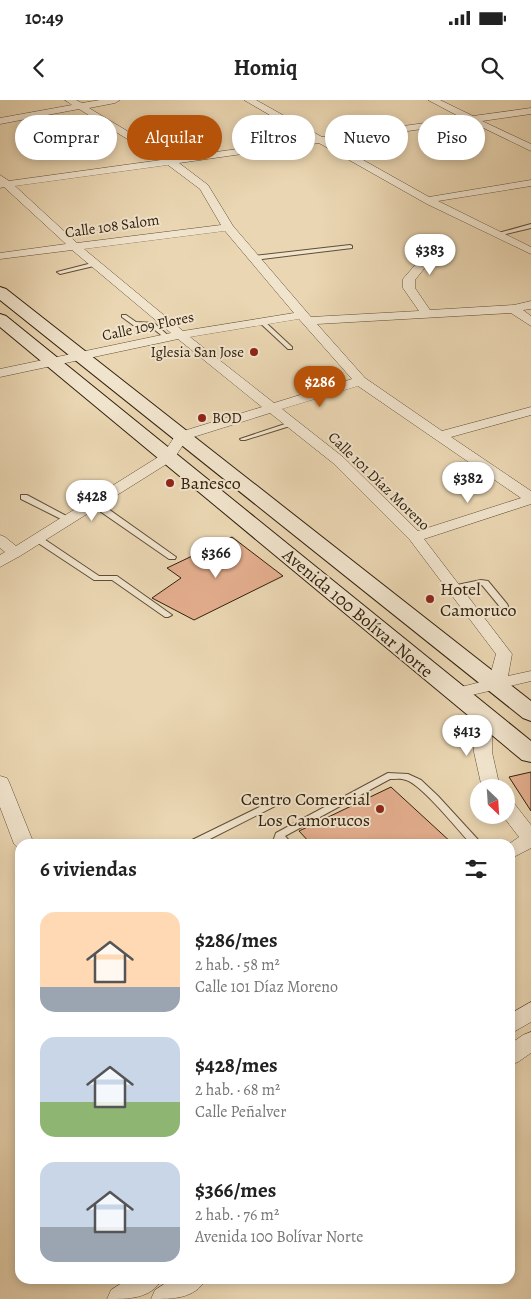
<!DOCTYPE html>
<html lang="es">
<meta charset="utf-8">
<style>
:root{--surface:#fff;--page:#f2f2f2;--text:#222;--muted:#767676;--accent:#b45309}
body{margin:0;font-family:Alegreya,serif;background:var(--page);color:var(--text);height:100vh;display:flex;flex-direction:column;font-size:19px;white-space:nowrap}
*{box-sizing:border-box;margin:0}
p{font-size:16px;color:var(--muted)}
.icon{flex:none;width:28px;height:28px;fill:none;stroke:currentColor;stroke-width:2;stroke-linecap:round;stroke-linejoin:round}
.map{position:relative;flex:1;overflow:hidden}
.panel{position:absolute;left:15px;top:739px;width:500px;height:445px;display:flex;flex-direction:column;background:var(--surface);border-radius:15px;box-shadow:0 2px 8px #0003}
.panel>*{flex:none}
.top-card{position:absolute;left:15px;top:15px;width:501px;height:45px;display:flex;gap:10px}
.needle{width:32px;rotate:155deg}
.controls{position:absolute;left:470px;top:679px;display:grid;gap:10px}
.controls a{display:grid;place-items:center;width:45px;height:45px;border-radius:50%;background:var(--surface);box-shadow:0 2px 8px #0003;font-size:25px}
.price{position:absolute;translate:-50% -42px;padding:0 11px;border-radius:18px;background:#fff;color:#222;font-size:16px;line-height:32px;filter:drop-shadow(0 1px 2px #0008)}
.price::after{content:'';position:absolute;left:50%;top:30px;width:15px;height:11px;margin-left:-8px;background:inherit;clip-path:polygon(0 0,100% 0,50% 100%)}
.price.selected{background:var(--accent);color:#fff}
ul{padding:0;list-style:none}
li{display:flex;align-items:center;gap:15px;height:125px;padding:0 25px}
li span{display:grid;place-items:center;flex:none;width:140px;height:100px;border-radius:15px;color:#555}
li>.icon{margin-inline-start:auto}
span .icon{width:60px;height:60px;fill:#fffc;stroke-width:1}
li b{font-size:21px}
h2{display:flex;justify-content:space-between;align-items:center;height:60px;padding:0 25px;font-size:21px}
.pill{padding:0 18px;border-radius:22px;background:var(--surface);box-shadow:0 2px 8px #0003;font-size:18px;line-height:45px}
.pill.selected{background:var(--accent);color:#fff}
.status{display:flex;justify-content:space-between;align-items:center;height:35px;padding:0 25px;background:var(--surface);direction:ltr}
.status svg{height:14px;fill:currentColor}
header{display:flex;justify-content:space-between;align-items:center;height:65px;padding:0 25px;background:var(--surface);font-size:22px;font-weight:600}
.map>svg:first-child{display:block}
.building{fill:#e4ae8e;stroke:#32210e}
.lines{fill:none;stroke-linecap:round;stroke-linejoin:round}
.lane-casing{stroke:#604e37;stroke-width:2}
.street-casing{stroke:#604e37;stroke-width:1}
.secondary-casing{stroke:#32210e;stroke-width:2}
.lane{fill:#f1e4cd;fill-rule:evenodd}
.street{fill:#f1e4cd;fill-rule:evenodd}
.secondary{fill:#f1e4cd;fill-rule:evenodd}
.poi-dot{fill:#8f2418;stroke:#f1e4cd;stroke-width:2}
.labels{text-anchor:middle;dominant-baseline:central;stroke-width:4;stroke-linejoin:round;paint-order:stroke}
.far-street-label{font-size:15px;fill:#32210e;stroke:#f1e4cd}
.far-poi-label{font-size:15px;fill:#32210e;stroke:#f1e4cd;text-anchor:end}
.poi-label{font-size:18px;fill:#32210e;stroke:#f1e4cd;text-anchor:start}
.street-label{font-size:18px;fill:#32210e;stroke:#f1e4cd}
</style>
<div class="status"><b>10:49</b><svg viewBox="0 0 49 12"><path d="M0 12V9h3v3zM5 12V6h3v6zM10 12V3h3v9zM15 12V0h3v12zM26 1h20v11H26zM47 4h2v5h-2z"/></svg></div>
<header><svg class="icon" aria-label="back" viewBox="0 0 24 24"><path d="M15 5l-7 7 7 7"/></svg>Homiq<svg class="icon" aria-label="search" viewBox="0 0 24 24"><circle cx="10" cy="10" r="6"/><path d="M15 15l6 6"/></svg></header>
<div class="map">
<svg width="531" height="1199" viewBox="0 0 531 1199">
<rect width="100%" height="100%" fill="#ead6b2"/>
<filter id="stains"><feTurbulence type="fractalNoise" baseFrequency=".004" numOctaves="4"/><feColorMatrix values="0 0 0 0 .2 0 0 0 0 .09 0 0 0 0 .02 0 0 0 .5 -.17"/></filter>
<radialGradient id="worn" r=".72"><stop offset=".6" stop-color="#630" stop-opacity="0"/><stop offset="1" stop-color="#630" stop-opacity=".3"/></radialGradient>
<!-- building -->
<path class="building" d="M232 437 283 476 194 520 152 498 181 478 167 468Z
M531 672V711L509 677Z
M391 687 453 744H311L299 731Z"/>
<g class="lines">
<!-- lane casing -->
<g class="lane-casing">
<path id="lane" d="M531 124V128L498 136 495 134Z
M350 145 352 146V148L253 160 250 158 253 156Z
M96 162 98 163V165L60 174 57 172Z
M122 215H126L136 222 154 223 171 238 166 239 150 226 133 225 122 217Z
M259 220H263L292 247V249H288L259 222Z
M291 322 294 324 293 325 245 340H241L240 339Z
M21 395H27L72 419 68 421H65L21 399Z
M91 401H97L176 457 175 459H169L91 405Z
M35 437H41L99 476H117L172 515 168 517H165L112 480H94L35 441 34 439Z
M481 480 488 481 507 504 508 506 507 508H501L482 485 455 490 451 488 452 486Z
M388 673 408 674 421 680 438 696 482 744H471C458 730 421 684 406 680 401 678 395 679 390 679L285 736 292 744H272L276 733Z
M282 696 285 697 287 699 285 701 200 744H186L188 742Z"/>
</g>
<!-- street casing -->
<g class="street-casing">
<path id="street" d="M65 0H76L82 3 100 0H120L115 3 89 8 172 58 311 39 244 0H256L322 37 462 18 428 0H440L473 16 531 8V14L482 21 531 44V51L471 22 331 42 429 97 531 80V86L438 101 531 147V154L427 104 319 43 179 63 208 85 233 126 311 217 419 211 403 188V179L415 165 409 147 415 144 421 147 427 165 415 180V188L430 210 514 205 531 201V209L523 210 531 216V226L511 213 317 224 365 278 442 331 531 307V315L451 337 531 391V404L424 439 512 554 508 576 531 571V581L455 599 449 598 446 594 449 590 489 580 496 554 410 440 333 363 270 313 187 339 173 360 20 456 0 467V455L5 452 0 448V435L5 437 16 446 163 354 177 333 262 307 178 239 0 277V269L171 233 72 150 0 159V153L66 144 4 87 0 88V75L9 81 161 60 79 9 0 24V18L72 5ZM168 65 200 89 221 125 77 143 15 86ZM225 131 294 213 183 231 84 149ZM299 219 352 279 274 303 190 237ZM358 286 521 398 418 431 343 357 282 309Z
M483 609 489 611 492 615V652L500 688H482L474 652V615L477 611Z
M0 676 7 678 9 682 34 744H20V750L14 744 0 707Z
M506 701 513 702 531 725V748L510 759 509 744 519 737 502 715H506Z
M531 902V922L510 934V914Z
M531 932V953L518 962 510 965V944L523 935Z
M128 1179H162C151 1199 129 1199 107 1199L111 1190Z
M172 1179H206C195 1199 173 1199 151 1199L155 1190Z"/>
</g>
<!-- secondary casing -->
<g class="secondary-casing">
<path id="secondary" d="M0 187 6 189 531 601V621L523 618 0 200Z
M0 214 6 216 531 641V662L522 660 0 227Z"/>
</g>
<!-- lane -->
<use href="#lane" class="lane"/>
<!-- street -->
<use href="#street" class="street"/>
<!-- secondary -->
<use href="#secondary" class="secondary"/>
</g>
<!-- markers -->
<g class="poi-dot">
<circle cx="254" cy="252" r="5"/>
<circle cx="202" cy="318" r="5"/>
<circle cx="170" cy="383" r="5"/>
<circle cx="430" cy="499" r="5"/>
<circle cx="380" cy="709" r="5"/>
</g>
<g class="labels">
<!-- far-street labels -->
<g class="far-street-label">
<text transform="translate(112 126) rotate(-8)">Calle 108 Salom</text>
<text transform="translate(148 226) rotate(-12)">Calle 109 Flores</text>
<text transform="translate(379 381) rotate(44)">Calle 101 Díaz Moreno</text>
</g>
<!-- far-poi labels -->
<g class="far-poi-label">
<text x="244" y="252">Iglesia San Jose</text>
<text x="212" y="318" text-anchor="start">BOD</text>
</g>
<!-- poi labels -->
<g class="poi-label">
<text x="180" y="383">Banesco</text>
<text x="440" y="489">Hotel<tspan x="440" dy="21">Camoruco</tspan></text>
<text x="370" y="699" text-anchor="end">Centro Comercial<tspan x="370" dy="21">Los Camorucos</tspan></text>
</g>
<!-- street labels -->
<g class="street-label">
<text transform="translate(358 513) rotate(40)">Avenida 100 Bolívar Norte</text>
</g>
</g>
<rect width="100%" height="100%" filter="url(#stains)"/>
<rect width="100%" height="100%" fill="url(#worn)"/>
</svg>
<div class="controls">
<a><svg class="needle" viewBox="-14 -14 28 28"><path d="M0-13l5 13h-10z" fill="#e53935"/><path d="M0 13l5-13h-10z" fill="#767676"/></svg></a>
</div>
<b class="price" style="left:430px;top:176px">$383</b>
<b class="price selected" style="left:320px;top:308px">$286</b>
<b class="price" style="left:468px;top:404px">$382</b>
<b class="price" style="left:92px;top:422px">$428</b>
<b class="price" style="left:216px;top:479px">$366</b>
<b class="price" style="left:467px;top:657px">$413</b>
<div class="top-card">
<a class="pill">Comprar</a>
<a class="pill selected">Alquilar</a>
<a class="pill">Filtros</a>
<a class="pill">Nuevo</a>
<a class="pill">Piso</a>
</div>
<section class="panel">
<h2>6 viviendas<svg class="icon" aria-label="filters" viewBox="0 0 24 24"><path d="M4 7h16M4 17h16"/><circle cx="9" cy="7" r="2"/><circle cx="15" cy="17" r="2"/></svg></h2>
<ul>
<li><span style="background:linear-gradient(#ffd9b3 75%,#9aa5b1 0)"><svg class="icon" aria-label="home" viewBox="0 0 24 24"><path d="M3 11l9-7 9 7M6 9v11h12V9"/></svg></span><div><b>$286/mes</b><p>2 hab. · 58 m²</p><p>Calle 101 Díaz Moreno</p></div></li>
<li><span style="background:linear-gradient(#c9d6e8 65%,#8fb573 0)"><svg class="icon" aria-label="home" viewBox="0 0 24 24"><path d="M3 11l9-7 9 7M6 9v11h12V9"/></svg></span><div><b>$428/mes</b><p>2 hab. · 68 m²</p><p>Calle Peñalver</p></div></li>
<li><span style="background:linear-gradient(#c9d6e8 65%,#9aa5b1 0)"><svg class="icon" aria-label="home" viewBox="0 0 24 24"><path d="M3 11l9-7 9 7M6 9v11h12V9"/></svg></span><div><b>$366/mes</b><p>2 hab. · 76 m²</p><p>Avenida 100 Bolívar Norte</p></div></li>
</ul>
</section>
</div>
